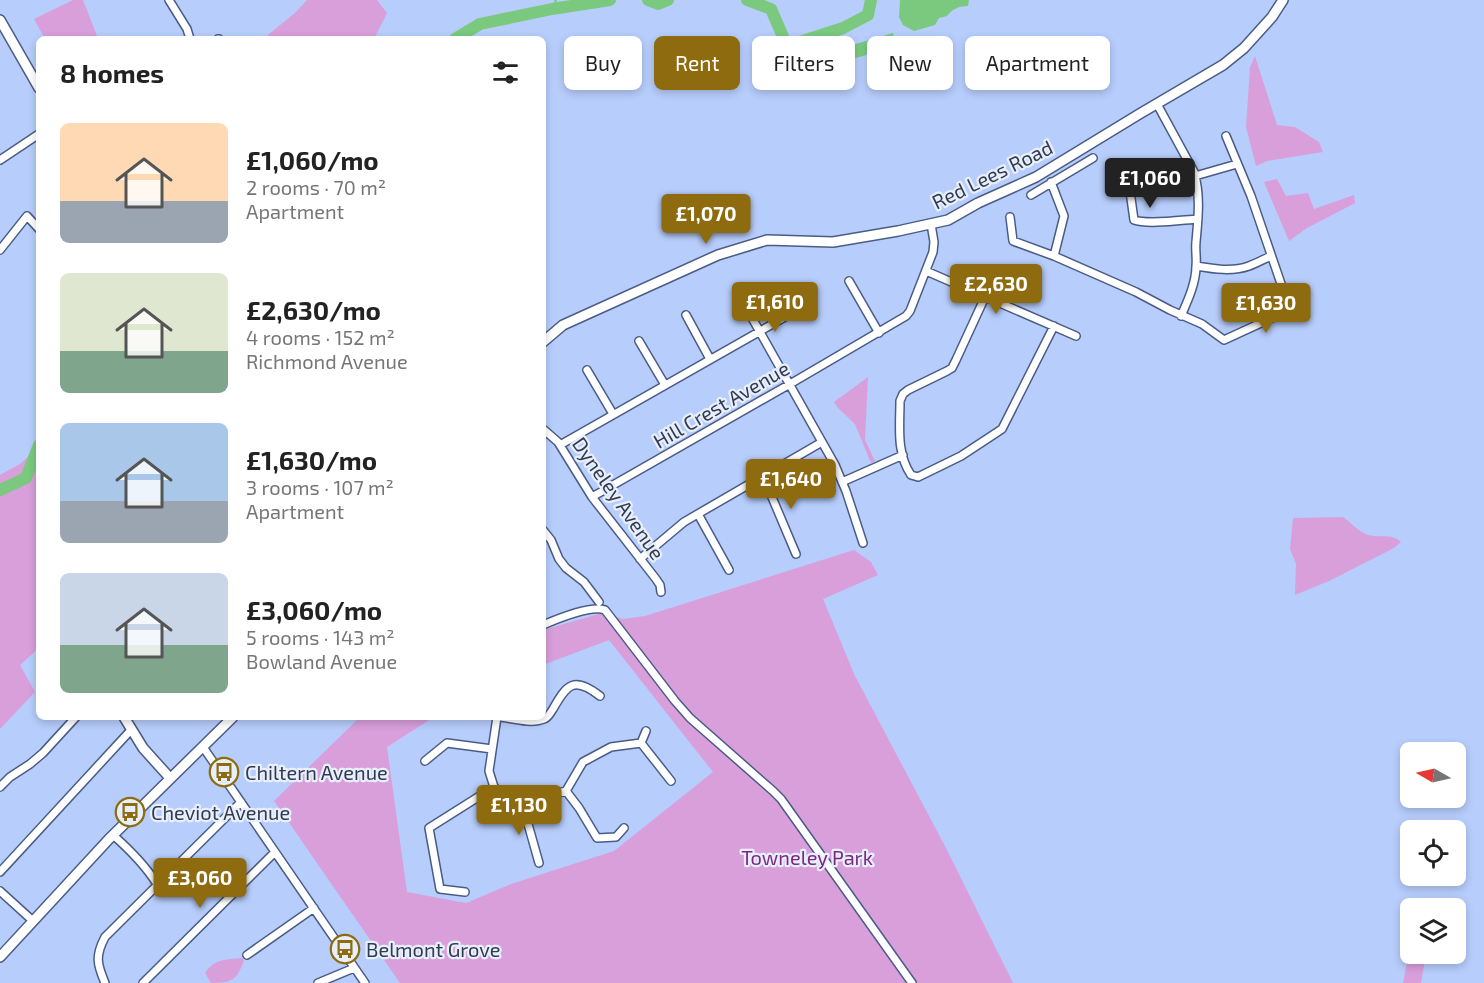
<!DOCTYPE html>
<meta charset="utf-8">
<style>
:root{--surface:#fff;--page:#f2f2f2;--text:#222;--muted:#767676;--accent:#8d6b0e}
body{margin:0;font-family:"Exo 2",sans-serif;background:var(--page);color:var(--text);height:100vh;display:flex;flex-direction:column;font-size:22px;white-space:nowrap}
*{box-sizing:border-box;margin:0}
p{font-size:20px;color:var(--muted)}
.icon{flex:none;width:33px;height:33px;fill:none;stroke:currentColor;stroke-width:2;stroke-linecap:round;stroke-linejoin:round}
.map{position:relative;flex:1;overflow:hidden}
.side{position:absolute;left:36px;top:36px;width:510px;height:684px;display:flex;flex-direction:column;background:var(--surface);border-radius:9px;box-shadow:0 3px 9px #0003}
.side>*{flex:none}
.guide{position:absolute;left:564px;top:36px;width:570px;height:54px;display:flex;gap:12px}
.needle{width:39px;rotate:279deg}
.tools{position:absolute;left:1400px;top:742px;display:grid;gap:12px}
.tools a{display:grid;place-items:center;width:66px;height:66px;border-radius:9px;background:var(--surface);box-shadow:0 3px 9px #0003;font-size:30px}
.price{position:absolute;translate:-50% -51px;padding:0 14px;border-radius:6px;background:var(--accent);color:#fff;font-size:20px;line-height:39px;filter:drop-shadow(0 2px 3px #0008)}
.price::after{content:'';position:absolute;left:50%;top:36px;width:18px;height:14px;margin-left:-9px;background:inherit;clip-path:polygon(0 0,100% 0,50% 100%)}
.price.current{background:#222;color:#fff}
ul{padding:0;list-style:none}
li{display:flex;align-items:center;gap:18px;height:150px;padding:0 24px}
li span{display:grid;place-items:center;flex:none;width:168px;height:120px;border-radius:9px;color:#555}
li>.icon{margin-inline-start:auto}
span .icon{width:72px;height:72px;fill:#fffc;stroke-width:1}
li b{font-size:26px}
h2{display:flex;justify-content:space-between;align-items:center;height:72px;padding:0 24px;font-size:26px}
.chip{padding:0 21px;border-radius:9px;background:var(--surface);box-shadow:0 3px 9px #0003;font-size:21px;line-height:54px}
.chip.current{background:var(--accent);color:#fff}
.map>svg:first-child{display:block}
.green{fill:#d99fdb}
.water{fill:#7ac97f}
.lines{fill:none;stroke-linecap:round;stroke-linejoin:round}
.stream{stroke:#7ac97f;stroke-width:2}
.river{stroke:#7ac97f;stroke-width:12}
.street-casing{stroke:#4a5c85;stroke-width:10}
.secondary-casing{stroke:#4a5c85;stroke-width:12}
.street{stroke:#fff;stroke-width:7}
.secondary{stroke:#fff;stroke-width:9}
.labels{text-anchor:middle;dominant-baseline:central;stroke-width:4.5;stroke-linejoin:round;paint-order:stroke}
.street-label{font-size:20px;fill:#323b4e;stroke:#e7eefc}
.poi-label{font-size:20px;fill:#323b4e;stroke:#e7eefc;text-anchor:start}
.park-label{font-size:20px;fill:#7c2780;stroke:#e7eefc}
</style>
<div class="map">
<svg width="1484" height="983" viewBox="0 0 1484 983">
<rect width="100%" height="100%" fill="#b7cdfc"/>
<!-- green -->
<path class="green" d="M73 0H83L97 36 96 39H45L34 19Z
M307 0H377L387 13 374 39H263L296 12Z
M1255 56 1277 125 1295 127 1319 142 1323 152 1267 161 1256 166 1246 127 1250 67Z
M1277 179 1286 196 1308 193 1314 209 1354 195 1355 203 1307 228 1289 241 1264 182Z
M868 377 865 440 875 461 871 463 855 424 838 408 834 402Z
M39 447V648L20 665 35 692 0 729V475L20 464Z
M1343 517C1350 522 1359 532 1368 535 1380 538 1391 533 1401 542L1394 548 1329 581 1295 595 1296 564 1290 549 1293 518Z
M854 550 871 562 878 575 823 599 855 676 947 850 1013 983H400L274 801 360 717H434L387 747 407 892 466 903 511 884 614 851 713 772 609 640 543 665V630L602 613 623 619 645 616Z
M1410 946V954H1426L1421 983H1403Z
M243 958 244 960C237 980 232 983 211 983L205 973C215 958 226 960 243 958Z"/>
<!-- water -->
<path class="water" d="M900 0H969L968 6C959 6 952 9 947 16L939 18 935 25 914 31 903 25 899 17Z
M893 33 896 46 846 61 842 48Z"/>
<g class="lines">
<!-- stream -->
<path class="stream" d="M552 9 556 0"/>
<!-- river -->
<path class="river" d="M648 0 658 4 668 0
M747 0 771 9 787 46 843 28 868 15 871 0
M455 39 480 24 552 9 610 0
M0 490 26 478 39 445"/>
<!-- street casing -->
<g class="street-casing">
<path id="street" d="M169 0 187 29 190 39
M218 39H219
M1157 104 1194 172C1201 196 1198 219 1196 242 1195 250 1197 258 1196 266 1196 283 1188 300 1181 316
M1226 136 1251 196 1290 310
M0 160 39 134
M1126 172 1129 184 1134 220C1148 225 1182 220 1198 219
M1195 176 1237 164
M1051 182 1064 216 1054 256
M1031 195 1093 158
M1010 217 1013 241 1054 256 1136 292 1170 310 1202 324 1224 340 1298 306
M0 250 27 216 39 229
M1196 266C1214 269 1232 272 1249 266 1257 263 1264 259 1271 256
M926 271 1076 336
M849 281 879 333
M738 293 835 465 846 491 863 543
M985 297 956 360 952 368 947 371 908 390 903 394 900 401C900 426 896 453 911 475L918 477 961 456 1002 429 1054 326
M686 315 710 359
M639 341 665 385
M587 370 613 414
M543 429 558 442 592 497 656 579 660 585 661 592
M560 445 806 305
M763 476 796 554
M842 482 903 455
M592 497 790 384 906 316 910 311 933 252 934 242 931 224
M698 514 729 570
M543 530 551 540 559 559 566 568 584 582 599 602
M640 559 684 522 822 442
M543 625C557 619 591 605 605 610L675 701 690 718 773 791 781 799 912 983
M497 717 489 771 494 787 504 796 524 802 566 791 583 762 611 747 641 743
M501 717C514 719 532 724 544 719 549 717 550 713 553 709 567 684 574 676 600 696
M641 743 671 781
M641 743 646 731
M203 747 365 983
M425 761 447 743 492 749
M0 787 10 777 30 764 43 753 76 717
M566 791 579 808 597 838 616 837 624 828
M524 802 528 824 539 863
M113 835C130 850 145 865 157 884
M0 872 131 730
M0 891 33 921
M465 892 440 889 429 828 494 787
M247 955 314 908
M105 983C97 964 95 956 105 937L241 802
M143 983 275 852
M318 983 354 968"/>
</g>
<!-- secondary casing -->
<g class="secondary-casing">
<path id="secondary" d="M0 20 39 88
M543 342 563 325 718 255 767 240 833 242 898 231 948 220 978 203 1036 177 1141 113 1223 65 1244 48 1272 17 1283 0
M124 717 143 748 170 778
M0 957 109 839 233 717"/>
</g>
<!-- street -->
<use href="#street" class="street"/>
<!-- secondary -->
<use href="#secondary" class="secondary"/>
</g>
<!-- icons -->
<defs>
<g id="bus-ring" transform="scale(1.5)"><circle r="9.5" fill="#e7eefc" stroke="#8d6b0e" stroke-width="1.5"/><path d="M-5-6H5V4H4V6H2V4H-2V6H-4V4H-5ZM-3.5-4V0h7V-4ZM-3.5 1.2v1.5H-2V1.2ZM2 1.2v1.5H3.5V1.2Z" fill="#8d6b0e"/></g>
</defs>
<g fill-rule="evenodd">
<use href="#bus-ring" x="224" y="772"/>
<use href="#bus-ring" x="130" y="812"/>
<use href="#bus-ring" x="345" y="949"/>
</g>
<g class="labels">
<!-- street labels -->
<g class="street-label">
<text transform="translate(992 174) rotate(-26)">Red Lees Road</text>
<text transform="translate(721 404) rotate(-30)">Hill Crest Avenue</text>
<text transform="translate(619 498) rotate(55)">Dyneley Avenue</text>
</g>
<!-- poi labels -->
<g class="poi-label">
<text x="245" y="772">Chiltern Avenue</text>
<text x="151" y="812">Cheviot Avenue</text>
<text x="366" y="949">Belmont Grove</text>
</g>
<!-- park labels -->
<g class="park-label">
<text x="807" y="857">Towneley Park</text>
</g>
</g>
</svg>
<div class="tools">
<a><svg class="needle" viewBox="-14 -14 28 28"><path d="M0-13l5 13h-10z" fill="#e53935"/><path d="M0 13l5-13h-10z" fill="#767676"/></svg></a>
<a><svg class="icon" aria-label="locate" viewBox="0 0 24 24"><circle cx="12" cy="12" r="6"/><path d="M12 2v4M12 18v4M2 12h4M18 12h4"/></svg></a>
<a><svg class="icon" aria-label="layers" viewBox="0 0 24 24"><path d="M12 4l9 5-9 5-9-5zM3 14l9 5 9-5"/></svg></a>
</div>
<b class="price current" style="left:1150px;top:209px">£1,060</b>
<b class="price" style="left:706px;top:245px">£1,070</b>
<b class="price" style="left:996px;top:315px">£2,630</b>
<b class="price" style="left:775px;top:333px">£1,610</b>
<b class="price" style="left:1266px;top:334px">£1,630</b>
<b class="price" style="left:791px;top:510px">£1,640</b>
<b class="price" style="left:519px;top:836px">£1,130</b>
<b class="price" style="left:200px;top:909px">£3,060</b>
<div class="guide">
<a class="chip">Buy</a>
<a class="chip current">Rent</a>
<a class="chip">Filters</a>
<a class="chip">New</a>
<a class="chip">Apartment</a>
</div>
<section class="side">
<h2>8 homes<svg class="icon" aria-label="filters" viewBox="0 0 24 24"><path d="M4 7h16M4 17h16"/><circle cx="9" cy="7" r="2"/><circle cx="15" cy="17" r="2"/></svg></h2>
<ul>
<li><span style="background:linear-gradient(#ffd9b3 65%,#9aa5b1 0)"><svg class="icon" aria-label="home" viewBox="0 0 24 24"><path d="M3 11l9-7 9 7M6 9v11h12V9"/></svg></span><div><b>£1,060/mo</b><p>2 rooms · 70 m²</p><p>Apartment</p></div></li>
<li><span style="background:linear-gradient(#dfe7d0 65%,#7fa58c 0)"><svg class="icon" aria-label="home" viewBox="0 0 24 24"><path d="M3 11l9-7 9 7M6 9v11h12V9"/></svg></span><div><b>£2,630/mo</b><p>4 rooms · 152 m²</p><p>Richmond Avenue</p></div></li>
<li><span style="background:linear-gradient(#a9c7e8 65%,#9aa5b1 0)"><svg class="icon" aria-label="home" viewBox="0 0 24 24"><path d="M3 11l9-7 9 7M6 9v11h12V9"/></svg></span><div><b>£1,630/mo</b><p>3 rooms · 107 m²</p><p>Apartment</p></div></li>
<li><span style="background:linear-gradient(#c9d6e8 60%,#7fa58c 0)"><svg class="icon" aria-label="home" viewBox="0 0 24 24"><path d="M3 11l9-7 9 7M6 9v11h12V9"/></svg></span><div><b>£3,060/mo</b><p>5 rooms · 143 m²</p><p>Bowland Avenue</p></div></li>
</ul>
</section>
</div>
